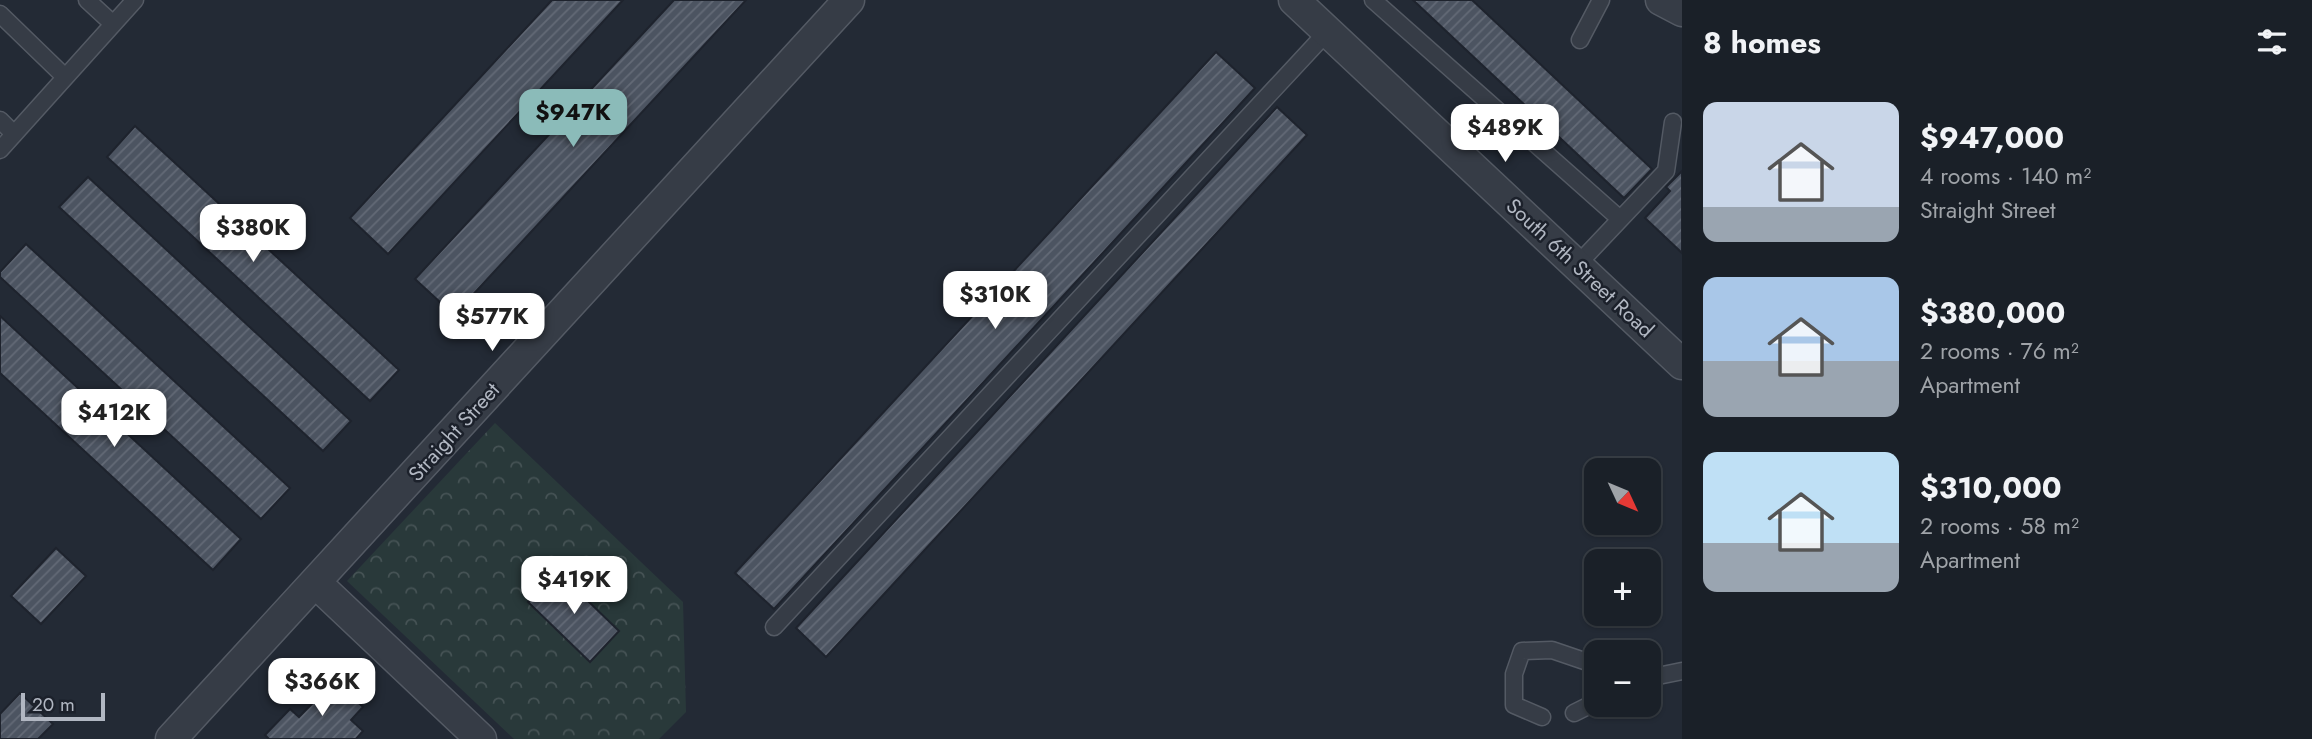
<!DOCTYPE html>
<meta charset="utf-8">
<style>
:root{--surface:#1a2028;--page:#272d34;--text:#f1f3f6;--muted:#9fa3a8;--line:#383e45;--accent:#8bbbb9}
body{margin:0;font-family:Jost,sans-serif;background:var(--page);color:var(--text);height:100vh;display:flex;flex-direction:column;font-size:26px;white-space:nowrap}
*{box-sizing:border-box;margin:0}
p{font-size:23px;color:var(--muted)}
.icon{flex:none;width:38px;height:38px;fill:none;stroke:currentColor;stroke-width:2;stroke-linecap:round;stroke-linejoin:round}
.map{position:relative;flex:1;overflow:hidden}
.panel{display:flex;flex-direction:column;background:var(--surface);width:630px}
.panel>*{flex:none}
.needle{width:46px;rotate:134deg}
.controls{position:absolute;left:1584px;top:458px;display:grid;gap:14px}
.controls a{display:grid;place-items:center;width:77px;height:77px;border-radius:14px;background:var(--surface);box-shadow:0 2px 5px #0004,0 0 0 2px var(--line);font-size:35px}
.scale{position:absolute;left:21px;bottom:18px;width:84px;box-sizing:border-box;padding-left:7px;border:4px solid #b1b7c2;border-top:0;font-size:19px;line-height:24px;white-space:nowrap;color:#b1b7c2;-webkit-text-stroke:5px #1c212b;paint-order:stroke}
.price{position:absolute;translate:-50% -60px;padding:0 16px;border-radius:14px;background:#fff;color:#222;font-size:23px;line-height:46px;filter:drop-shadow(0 2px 4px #0008)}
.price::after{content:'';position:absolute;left:50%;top:42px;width:21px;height:16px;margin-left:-10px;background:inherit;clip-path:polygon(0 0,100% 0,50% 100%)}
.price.on{background:var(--accent);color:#111}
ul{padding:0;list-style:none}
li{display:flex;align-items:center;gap:21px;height:175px;padding:0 21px}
li span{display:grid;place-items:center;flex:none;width:196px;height:140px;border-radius:14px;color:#555}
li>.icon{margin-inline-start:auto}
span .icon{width:84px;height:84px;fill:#fffc;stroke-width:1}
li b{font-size:30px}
h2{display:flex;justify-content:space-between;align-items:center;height:84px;padding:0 21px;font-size:30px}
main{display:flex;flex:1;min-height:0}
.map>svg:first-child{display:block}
.forest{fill:url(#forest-crowns)}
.building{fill:url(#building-hatch);stroke:#1e232d;stroke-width:2}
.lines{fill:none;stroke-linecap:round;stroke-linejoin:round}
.service-casing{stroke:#545a64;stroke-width:19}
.minor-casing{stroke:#545a64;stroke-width:33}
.service{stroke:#363c46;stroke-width:16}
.minor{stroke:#363c46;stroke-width:30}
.labels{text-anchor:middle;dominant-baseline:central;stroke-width:5;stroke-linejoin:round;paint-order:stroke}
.street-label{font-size:21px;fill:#b1b7c2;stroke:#1c212b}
</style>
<main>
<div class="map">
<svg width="1682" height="739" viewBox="0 0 1682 739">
<defs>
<pattern id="forest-crowns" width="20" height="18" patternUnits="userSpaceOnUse" patternTransform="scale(1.75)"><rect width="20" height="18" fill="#29393a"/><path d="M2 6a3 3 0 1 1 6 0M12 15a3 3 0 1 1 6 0" fill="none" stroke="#465355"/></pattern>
<pattern id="building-hatch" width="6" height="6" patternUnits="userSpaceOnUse" patternTransform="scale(1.75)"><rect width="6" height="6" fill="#4c5461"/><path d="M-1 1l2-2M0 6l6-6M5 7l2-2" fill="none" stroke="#636a76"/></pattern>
</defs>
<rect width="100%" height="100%" fill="#232a35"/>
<!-- forest -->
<path class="forest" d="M495 423 683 602 686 712 659 739H514L347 581Z"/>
<!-- building -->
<path class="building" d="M552 0H623L388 254 350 218Z
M674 0H746L454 315 415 279Z
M1413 0H1472L1652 169 1624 198Z
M1216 52 1255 88 774 609 735 573Z
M1277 107 1307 135 826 657 796 628Z
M135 126 399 370 370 401 107 157Z
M1682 171V253L1645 218 1670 191 1666 187Z
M88 177 351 421 323 451 59 207Z
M26 244 290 488 261 519 0 277V272Z
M0 316 241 539 213 570 0 373Z
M56 548 86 576 41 624 11 596Z
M557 571 619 631 590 662 528 602Z
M335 680 363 707 351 720 363 731 356 739H269L265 735 290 709 299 717Z
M20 693 53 724 38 739H0V714Z"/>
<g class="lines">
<!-- service casing -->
<g class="service-casing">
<path id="service" d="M87 0 113 24
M1373 0 1620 219
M0 14 65 77
M1580 40 1601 0
M0 120 14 134
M0 150 135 0
M1577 265 1666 171 1673 122
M774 627 1328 31
M1648 678 1682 671
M1574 713 1596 702
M1542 717 1514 705V674L1522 651 1552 650 1596 665"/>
</g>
<!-- minor casing -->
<g class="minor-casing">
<path id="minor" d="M1294 0 1682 364
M1661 0 1682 11
M316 583 481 739
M171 739 849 0"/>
</g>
<!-- service -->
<use href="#service" class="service"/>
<!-- minor -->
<use href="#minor" class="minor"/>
</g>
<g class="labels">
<!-- street labels -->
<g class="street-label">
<text transform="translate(1580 268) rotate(43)">South 6th Street Road</text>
<text transform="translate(454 432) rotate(-48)">Straight Street</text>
</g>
</g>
</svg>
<div class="controls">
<a><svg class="needle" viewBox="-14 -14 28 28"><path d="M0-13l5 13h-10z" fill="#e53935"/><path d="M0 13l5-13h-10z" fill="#9fa3a8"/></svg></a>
<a>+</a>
<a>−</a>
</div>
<div class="scale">20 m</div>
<b class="price on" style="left:573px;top:149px">$947K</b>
<b class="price" style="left:1505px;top:164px">$489K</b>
<b class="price" style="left:253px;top:264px">$380K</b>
<b class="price" style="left:995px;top:331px">$310K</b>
<b class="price" style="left:492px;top:353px">$577K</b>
<b class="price" style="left:114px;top:449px">$412K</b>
<b class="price" style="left:574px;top:616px">$419K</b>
<b class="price" style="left:322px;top:718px">$366K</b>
</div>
<section class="panel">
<h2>8 homes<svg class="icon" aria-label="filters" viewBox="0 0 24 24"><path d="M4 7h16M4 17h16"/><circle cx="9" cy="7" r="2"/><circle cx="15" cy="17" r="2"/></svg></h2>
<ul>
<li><span style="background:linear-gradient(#c9d6e8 75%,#9aa5b1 0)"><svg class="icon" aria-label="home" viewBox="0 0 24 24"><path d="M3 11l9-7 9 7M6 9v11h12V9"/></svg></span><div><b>$947,000</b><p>4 rooms · 140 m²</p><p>Straight Street</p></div></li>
<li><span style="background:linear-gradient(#a9c7e8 60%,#9aa5b1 0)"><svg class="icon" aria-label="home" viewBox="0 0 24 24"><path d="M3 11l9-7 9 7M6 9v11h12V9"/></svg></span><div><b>$380,000</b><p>2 rooms · 76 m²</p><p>Apartment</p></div></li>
<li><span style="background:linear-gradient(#bfe0f5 65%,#9aa5b1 0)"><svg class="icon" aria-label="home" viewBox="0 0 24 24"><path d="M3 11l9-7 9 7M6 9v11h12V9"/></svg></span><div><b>$310,000</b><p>2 rooms · 58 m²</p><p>Apartment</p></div></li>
</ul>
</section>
</main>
